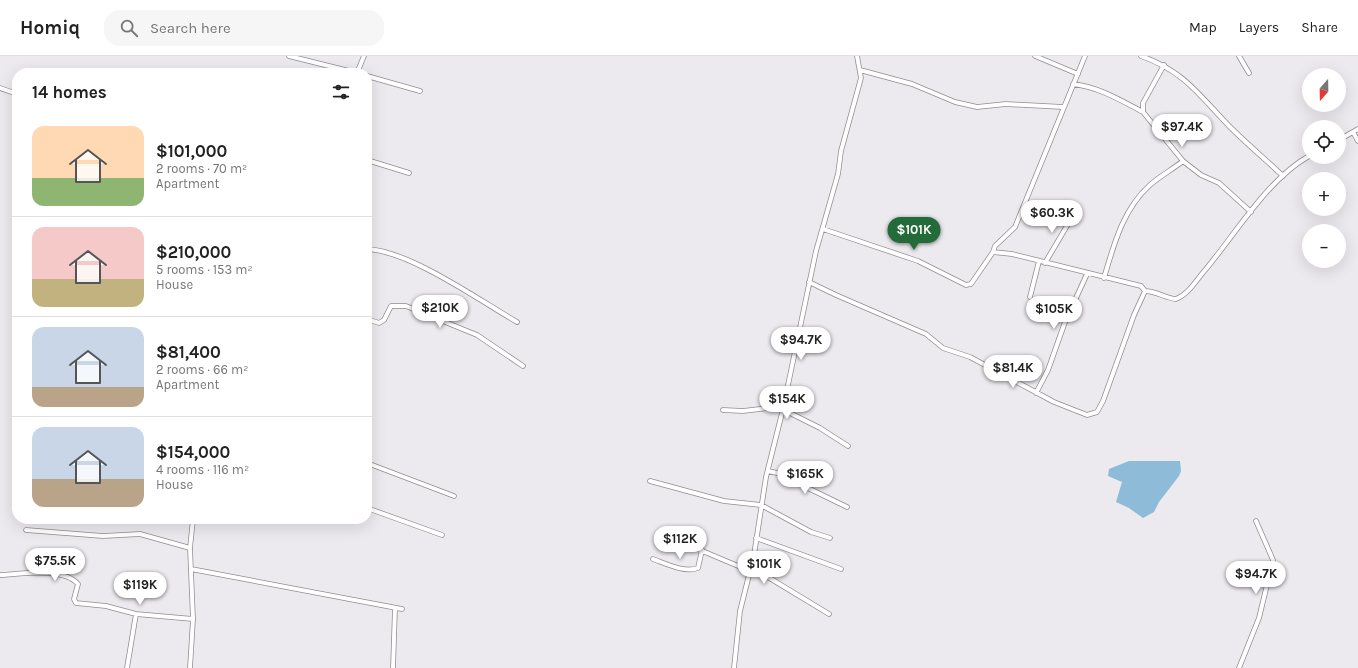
<!DOCTYPE html>
<meta charset="utf-8">
<style>
:root{--surface:#fff;--page:#f6f6f6;--text:#222;--muted:#767676;--line:#e0e0e0;--accent:#236b38}
body{margin:0;font-family:Karla,sans-serif;background:var(--page);color:var(--text);height:100vh;display:flex;flex-direction:column;font-size:15px;white-space:nowrap}
*{box-sizing:border-box;margin:0}
p{font-size:13px;color:var(--muted)}
.icon{flex:none;width:22px;height:22px;fill:none;stroke:currentColor;stroke-width:2;stroke-linecap:round;stroke-linejoin:round}
.map{position:relative;flex:1;overflow:hidden}
.drawer{position:absolute;left:12px;top:12px;width:360px;height:456px;display:flex;flex-direction:column;background:var(--surface);border-radius:16px;box-shadow:0 4px 16px #0002}
.drawer>*{flex:none}
.needle{width:26px;rotate:200deg}
.buttons{position:absolute;left:1302px;top:12px;display:grid;gap:8px}
.buttons a{display:grid;place-items:center;width:44px;height:44px;border-radius:50%;background:var(--surface);box-shadow:0 4px 16px #0002;font-size:20px}
.price{position:absolute;translate:-50% -34px;padding:0 9px;border-radius:14px;background:#fff;color:#222;font-size:13px;line-height:26px;filter:drop-shadow(0 1px 2px #0008)}
.price::after{content:'';position:absolute;left:50%;top:24px;width:12px;height:9px;margin-left:-6px;background:inherit;clip-path:polygon(0 0,100% 0,50% 100%)}
.price.current{background:var(--accent);color:#fff}
ul{padding:0;list-style:none}
li{display:flex;align-items:center;gap:12px;height:100px;padding:0 20px}
li+li{border-top:1px solid var(--line)}
li span{display:grid;place-items:center;flex:none;width:112px;height:80px;border-radius:12px;color:#555}
li>.icon{margin-inline-start:auto}
span .icon{width:48px;height:48px;fill:#fffc;stroke-width:1}
li b{font-size:17px}
h2{display:flex;justify-content:space-between;align-items:center;height:48px;padding:0 20px;font-size:17px}
header{display:flex;align-items:center;gap:24px;box-sizing:border-box;height:56px;padding:0 20px;background:var(--surface);border-bottom:1px solid var(--line)}
header strong{font-size:19px}
nav{display:flex;gap:22px;margin-inline-start:auto;font-size:14px}
.search{width:280px;height:36px;background:var(--page);display:flex;align-items:center;gap:10px;box-sizing:border-box;padding:0 14px;border-radius:16px;color:var(--muted);font-size:15px}
.map>svg:first-child{display:block}
.water{fill:#8ebbd8}
.lines{fill:none;stroke-linecap:round;stroke-linejoin:round}
.street-casing{stroke:#908d93;stroke-width:5.5}
.street{stroke:#fff;stroke-width:4}
</style>
<header>
<strong>Homiq</strong>
<div class="search"><svg class="icon" aria-label="search" viewBox="0 0 24 24"><circle cx="10" cy="10" r="6"/><path d="M15 15l6 6"/></svg>Search here</div>
<nav><a>Map</a><a>Layers</a><a>Share</a></nav>
</header>
<div class="map">
<svg width="1358" height="612" viewBox="0 0 1358 612">
<rect width="100%" height="100%" fill="#ece9ef"/>
<!-- water -->
<path class="water" d="M1129 405H1180L1181 415 1179 420 1159 446 1154 456 1143 462 1129 452 1116 446 1122 426 1108 420 1109 413Z"/>
<g class="lines">
<!-- street casing -->
<g class="street-casing">
<path id="street" d="M289 0 357 17
M1035 0 1078 18
M1141 0C1184 15 1199 39 1229 70 1246 87 1265 103 1283 120
M1239 0 1249 17
M1164 9 1143 47V56L1183 105 1201 119 1219 127 1251 156
M860 14 912 28 955 46 977 51 1006 48 1063 51
M357 17 364 0
M367 20 420 35
M1073 28C1099 31 1120 44 1143 56
M0 32 17 38
M1353 76 1358 85
M1339 84 1358 73
M367 104 409 117
M823 173 918 205 966 229 971 228 993 196 995 190 1015 171 1085 0
M367 193C410 195 479 244 517 266
M993 196 1012 198 1141 230 1145 235C1156 235 1165 242 1176 243 1189 238 1197 223 1206 213 1236 177 1268 123 1309 100
M1045 207 1074 158
M1104 222C1114 188 1123 153 1150 129 1160 120 1173 113 1183 105
M809 226 836 239 926 278 943 292 970 301 1054 346 1087 359 1097 356 1103 345 1134 259 1145 235
M1030 241 1039 205
M367 263 379 267 384 264 391 250H406L477 279 523 310
M1036 337 1048 314 1065 266 1087 218
M723 354 743 355 778 351 820 372 848 390
M367 407 454 440
M768 415 777 417 847 451
M650 425 724 445 761 449 811 476 830 482
M367 452 442 479
M26 474 103 480 140 478 190 492
M756 482 841 513
M681 486 750 515H758L829 558
M653 503C667 508 684 517 698 512L702 494
M191 513 402 553
M1 519C21 518 63 511 78 528L74 543 76 547 106 550 136 558 193 563
M127 612 136 558
M190 612 193 563 190 492 193 463
M393 612 395 552
M734 612 740 555 754 499 766 421 783 353 816 195 838 118 841 95 861 22 857 0
M1239 612 1259 562 1273 504 1256 465"/>
</g>
<!-- street -->
<use href="#street" class="street"/>
</g>
</svg>
<div class="buttons">
<a><svg class="needle" viewBox="-14 -14 28 28"><path d="M0-13l5 13h-10z" fill="#e53935"/><path d="M0 13l5-13h-10z" fill="#767676"/></svg></a>
<a><svg class="icon" aria-label="locate" viewBox="0 0 24 24"><circle cx="12" cy="12" r="6"/><path d="M12 2v4M12 18v4M2 12h4M18 12h4"/></svg></a>
<a>+</a>
<a>−</a>
</div>
<b class="price" style="left:1182px;top:92px">$97.4K</b>
<b class="price" style="left:1052px;top:178px">$60.3K</b>
<b class="price current" style="left:914px;top:195px">$101K</b>
<b class="price" style="left:440px;top:273px">$210K</b>
<b class="price" style="left:1054px;top:274px">$105K</b>
<b class="price" style="left:801px;top:305px">$94.7K</b>
<b class="price" style="left:1013px;top:333px">$81.4K</b>
<b class="price" style="left:787px;top:364px">$154K</b>
<b class="price" style="left:805px;top:439px">$165K</b>
<b class="price" style="left:680px;top:504px">$112K</b>
<b class="price" style="left:55px;top:526px">$75.5K</b>
<b class="price" style="left:764px;top:529px">$101K</b>
<b class="price" style="left:1256px;top:539px">$94.7K</b>
<b class="price" style="left:140px;top:550px">$119K</b>
<section class="drawer">
<h2>14 homes<svg class="icon" aria-label="filters" viewBox="0 0 24 24"><path d="M4 7h16M4 17h16"/><circle cx="9" cy="7" r="2"/><circle cx="15" cy="17" r="2"/></svg></h2>
<ul>
<li><span style="background:linear-gradient(#ffd9b3 65%,#8fb573 0)"><svg class="icon" aria-label="home" viewBox="0 0 24 24"><path d="M3 11l9-7 9 7M6 9v11h12V9"/></svg></span><div><b>$101,000</b><p>2 rooms · 70 m²</p><p>Apartment</p></div></li>
<li><span style="background:linear-gradient(#f6c9c9 65%,#c2b280 0)"><svg class="icon" aria-label="home" viewBox="0 0 24 24"><path d="M3 11l9-7 9 7M6 9v11h12V9"/></svg></span><div><b>$210,000</b><p>5 rooms · 153 m²</p><p>House</p></div></li>
<li><span style="background:linear-gradient(#c9d6e8 75%,#b9a48a 0)"><svg class="icon" aria-label="home" viewBox="0 0 24 24"><path d="M3 11l9-7 9 7M6 9v11h12V9"/></svg></span><div><b>$81,400</b><p>2 rooms · 66 m²</p><p>Apartment</p></div></li>
<li><span style="background:linear-gradient(#c9d6e8 65%,#b9a48a 0)"><svg class="icon" aria-label="home" viewBox="0 0 24 24"><path d="M3 11l9-7 9 7M6 9v11h12V9"/></svg></span><div><b>$154,000</b><p>4 rooms · 116 m²</p><p>House</p></div></li>
</ul>
</section>
</div>
